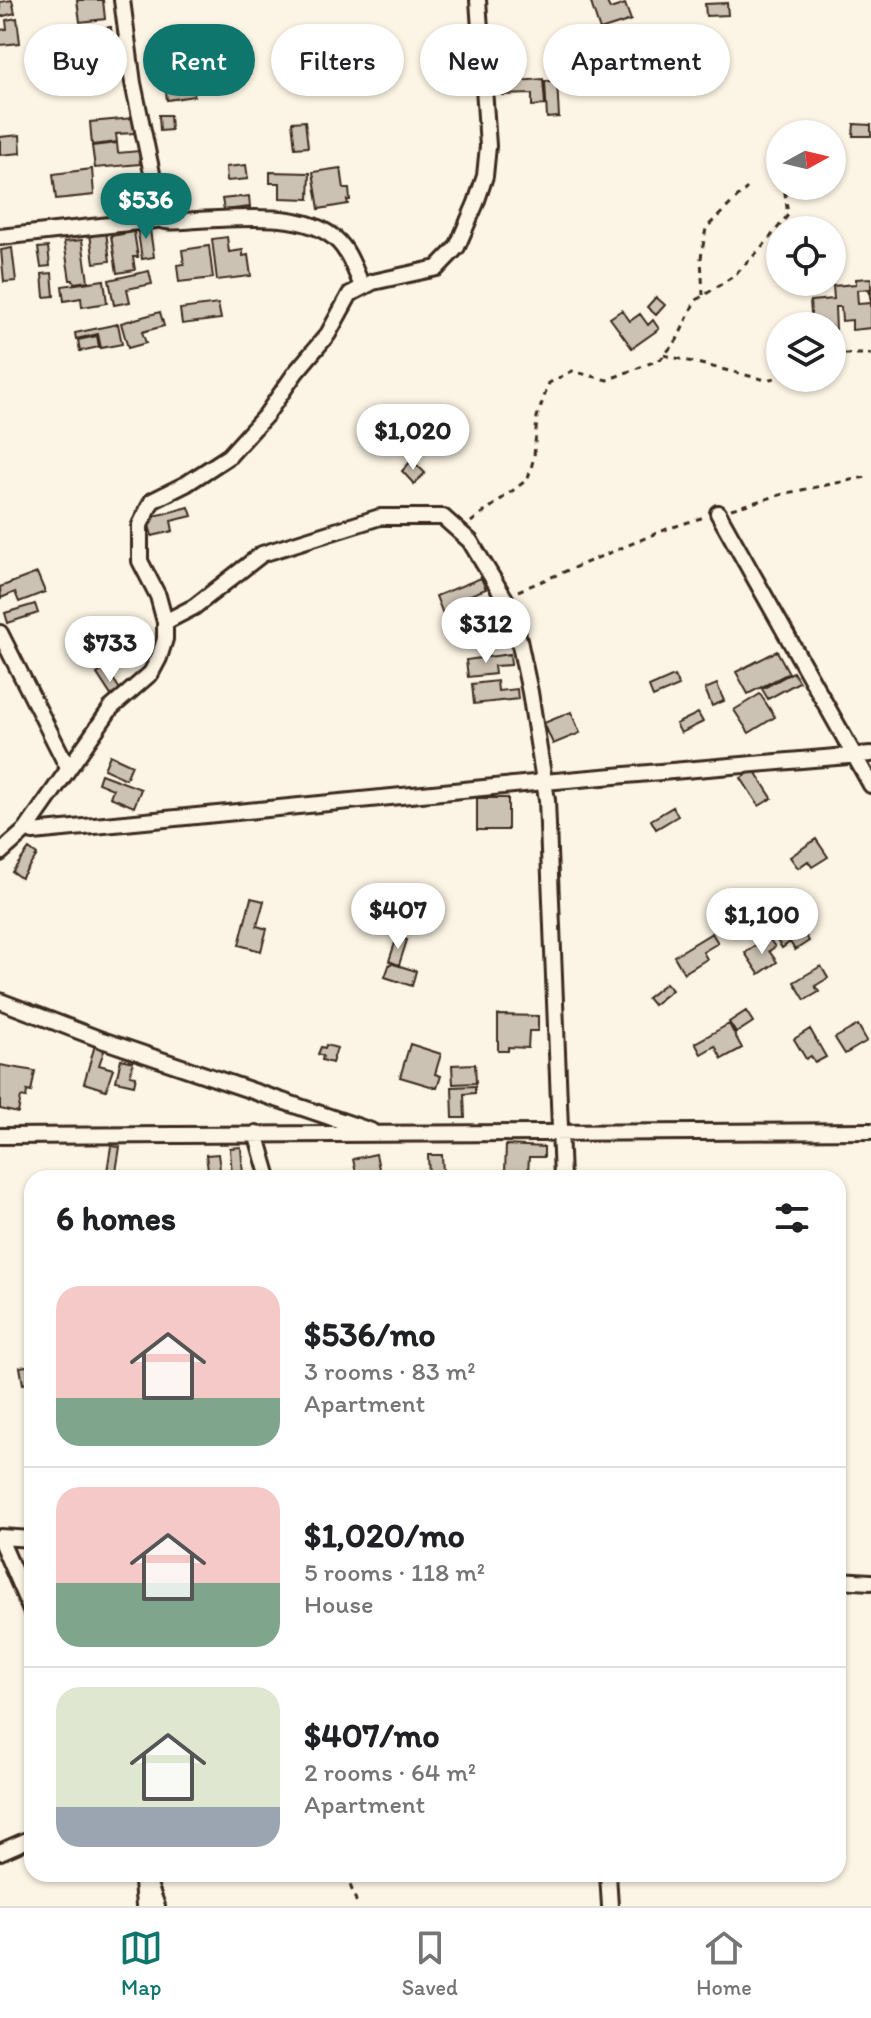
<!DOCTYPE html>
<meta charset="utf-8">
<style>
:root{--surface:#fff;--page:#f2f2f2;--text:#202124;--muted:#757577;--line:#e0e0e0;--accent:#0f766e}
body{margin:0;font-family:Itim,sans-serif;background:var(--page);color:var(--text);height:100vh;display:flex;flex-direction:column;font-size:30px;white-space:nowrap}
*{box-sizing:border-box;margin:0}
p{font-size:26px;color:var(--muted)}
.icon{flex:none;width:44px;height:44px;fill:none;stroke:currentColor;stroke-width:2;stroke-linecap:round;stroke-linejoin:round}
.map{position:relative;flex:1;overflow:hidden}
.side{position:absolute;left:24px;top:1170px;width:822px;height:712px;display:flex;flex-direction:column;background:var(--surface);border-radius:24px;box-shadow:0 2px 6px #0004}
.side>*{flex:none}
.top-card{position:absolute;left:24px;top:24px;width:824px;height:72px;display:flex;gap:16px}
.needle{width:52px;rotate:82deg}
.tools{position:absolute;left:766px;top:120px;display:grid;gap:16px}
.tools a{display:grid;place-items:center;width:80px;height:80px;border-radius:50%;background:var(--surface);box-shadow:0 2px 6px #0004;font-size:40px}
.price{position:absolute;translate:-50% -68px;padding:0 18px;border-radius:28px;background:#fff;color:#222;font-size:26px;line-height:52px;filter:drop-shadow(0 2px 4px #0008)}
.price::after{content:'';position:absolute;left:50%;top:48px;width:24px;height:18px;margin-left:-12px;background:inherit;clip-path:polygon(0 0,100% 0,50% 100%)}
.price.active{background:var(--accent);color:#fff}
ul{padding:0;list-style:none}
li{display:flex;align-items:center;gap:24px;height:200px;padding:0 32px}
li+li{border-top:2px solid var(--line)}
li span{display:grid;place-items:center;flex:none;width:224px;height:160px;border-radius:24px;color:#555}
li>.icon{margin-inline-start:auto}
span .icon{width:96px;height:96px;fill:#fffc;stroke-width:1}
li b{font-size:34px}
h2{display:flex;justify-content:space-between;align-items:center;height:96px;padding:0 32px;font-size:34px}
.tag{padding:0 28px;border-radius:36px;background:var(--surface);box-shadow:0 2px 6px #0004;font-size:28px;line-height:72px}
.tag.active{background:var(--accent);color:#fff}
.tab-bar{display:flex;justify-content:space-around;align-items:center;height:112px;border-top:2px solid var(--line);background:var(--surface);font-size:22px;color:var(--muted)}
.tab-bar a{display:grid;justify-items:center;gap:4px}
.tab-bar .active{color:var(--accent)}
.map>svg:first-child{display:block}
.building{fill:#ccc2b3;stroke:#3b2a1e;stroke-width:2;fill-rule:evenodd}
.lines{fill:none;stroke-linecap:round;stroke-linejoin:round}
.minor-casing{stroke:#3b2a1e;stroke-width:20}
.path{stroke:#3b2a1e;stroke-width:3;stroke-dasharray:6 6;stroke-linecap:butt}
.minor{stroke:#fcf5e5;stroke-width:14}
</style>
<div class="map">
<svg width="871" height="1906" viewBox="0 0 871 1906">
<rect width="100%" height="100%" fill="#fcf5e5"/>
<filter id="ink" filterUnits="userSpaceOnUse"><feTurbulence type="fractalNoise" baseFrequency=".0125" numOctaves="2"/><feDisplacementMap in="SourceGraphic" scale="16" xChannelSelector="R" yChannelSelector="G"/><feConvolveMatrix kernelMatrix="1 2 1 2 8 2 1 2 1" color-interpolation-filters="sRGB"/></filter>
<g filter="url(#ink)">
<!-- building -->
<path class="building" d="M12 0 15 13 0 17V2Z
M77 0H103L105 19 80 22Z
M590 0H606L610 9 625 4 631 20 600 30Z
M727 3 728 15 706 16 705 4Z
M17 18 20 43 0 45V30L7 29 6 20Z
M111 27 112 40H109L111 63 86 65 82 31Z
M190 64 194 96 167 100 163 68Z
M543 79 545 105 532 106V94L502 95V82Z
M545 81H557L559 117 547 118Z
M159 115H170L171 130 160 131Z
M133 118 135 133 116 134 117 142 92 145 90 122Z
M305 121 308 147 295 148 292 122Z
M854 124 871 125V136H853Z
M20 135 21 153 0 155V137Z
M117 143 118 153 139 151 140 164 95 168 92 146Z
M246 165 248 179 227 181 226 167Z
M341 168 344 189H349L350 200H347L348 204 319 209 313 172Z
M92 169 94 195 56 199 53 174Z
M270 172 310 173 309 199 280 198V183H270Z
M249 196 250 207 224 210 222 199Z
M149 223 154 257 142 259 137 226Z
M106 232 110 261 94 263 90 234Z
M134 232 138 257H133L135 270 117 273 111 236Z
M227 237 229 252 243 250V256L248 255 251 276 217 280 212 239Z
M82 240 88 281 74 283 73 280H70L64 242Z
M209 246 213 278 179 282 177 265 184 264 182 250Z
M48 247 50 266 41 267 38 248Z
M12 248 16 281 4 282 1 250Z
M149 271 152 284 127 289 130 302 114 305 109 280Z
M52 273 54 296 44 297 42 274Z
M871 278V328L852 330V320L842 321 841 307H835L836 330 832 331V326H812L810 301 834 299 833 286 856 284V279ZM869 289 871 303 858 304 857 290Z
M104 280 107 303 82 307 81 298 64 301 62 286Z
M656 297 665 305 656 315 647 307Z
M218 304 221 319 182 324 180 309Z
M622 310 630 321 640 314 648 325 653 320 659 329 632 348 610 318Z
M160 312 164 326 142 332 146 343 128 348 121 323Z
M118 324 122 344 101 348 98 334 76 339 75 333Z
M97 336 99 347 80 351 78 340Z
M412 460 425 473 414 484 402 471Z
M189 507 192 516 171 521 173 531 152 536 147 518Z
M37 573 45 592 19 602 15 592 1 598 0 587Z
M481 578 486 589 465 597 468 604 443 614 436 596Z
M35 604 38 613 8 623 5 613Z
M777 651 789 673 748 694 736 672Z
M510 654 511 665 494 666 495 674 468 677 466 660Z
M106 668 123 694 114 700 97 674Z
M793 672 799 682 768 699 762 689Z
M674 676 679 686 653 697 649 687Z
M497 681 498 691 517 689 518 699 474 704 472 684Z
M717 684 724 701 712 706 705 689Z
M760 694 775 717 749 733 734 710Z
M571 712 580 733 553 744 544 723Z
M698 713 703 722 681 733 676 724Z
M110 755 132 765 126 779 104 769Z
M754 770 772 798 759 806 741 778Z
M101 774 141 789 134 807 110 797 113 789 98 783Z
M477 798H508V830H477Z
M673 807 678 816 656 829 651 820Z
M816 839 828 857 812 867 808 861 798 868 790 857Z
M29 849 37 855 21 878 12 872Z
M251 898 264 901 257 926 267 929 261 951 239 945Z
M797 921 809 941 795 950 790 942 782 948 774 936Z
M712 933 718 943 703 952 707 959 684 973 674 956Z
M397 937 407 940 399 965 389 961Z
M768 937 775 947 769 951 777 962 759 974 745 953Z
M390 963 416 971 412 986 385 977Z
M821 966 828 978 815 986 819 992 805 1000 794 982Z
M666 983 672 990 653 1005 647 998Z
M746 1011 753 1022 736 1033 729 1022Z
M498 1015 538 1016V1031H529L528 1048 508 1047V1051H498Z
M729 1024 742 1048 722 1059 715 1046 701 1054 695 1043Z
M858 1025 867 1041 845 1054 835 1038Z
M810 1029 826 1057 815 1063 811 1056 806 1059 794 1039Z
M410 1044 441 1054 435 1074 441 1076 437 1088 400 1077Z
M95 1045 105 1048 99 1065 113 1069 106 1090 84 1083Z
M326 1045 337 1048 332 1063 322 1060 323 1056 318 1054 321 1047 325 1048Z
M121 1059 133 1062 130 1075 136 1076 134 1085 116 1081Z
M475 1064 476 1083 453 1084 452 1065Z
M0 1065 35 1071 31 1092 27 1091 26 1098 21 1097 18 1113 0 1109Z
M475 1086V1093L464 1094 465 1118H453L452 1087Z
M506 1145 544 1147V1157H529L528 1173 505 1172Z
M111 1146 120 1147 115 1178H106Z
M241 1147 243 1175 232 1176 230 1148Z
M218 1154 221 1178H209L206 1155Z
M376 1154 381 1178H357L353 1159Z
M428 1155H442L443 1174H456V1178H429Z
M32 1365V1382L23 1384 20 1367Z"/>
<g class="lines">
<!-- minor casing -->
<g class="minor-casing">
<path id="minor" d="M122 0 133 83 153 178 143 201 149 214C163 225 180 221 197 220 240 219 314 208 343 247 352 259 356 273 362 286
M0 237 156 220
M718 513 871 785
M165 622 194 607 262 554 380 517H443L470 541 513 612 530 692 547 800 562 1178
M0 633 68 768
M33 832 544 782 871 754
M0 853 26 830 111 708 151 673 159 658 165 639V622L158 596 140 561V525L152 501 186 484 229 456 266 415 296 372 328 334 350 294 373 282 437 268 457 247 476 203 485 176 488 146 478 0
M0 1001 102 1040 371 1131
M256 1133 269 1178
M0 1136 871 1131
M0 1537 32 1539
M0 1539 32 1613
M838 1580 871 1582
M0 1852 32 1838
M145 1874 157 1906
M608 1874 610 1906
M142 1882 144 1906"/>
</g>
<!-- path -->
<path class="path" d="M703 295 701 258 706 228 747 188
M832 354H871
M664 355 766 380 780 377
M731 509 787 493 871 476
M471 522 528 479 534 457 537 417 549 383 572 371 607 380 661 359 677 340 695 301 735 275 764 245 788 215 784 186
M518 591 667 529 704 517
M346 1874 358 1906"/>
<!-- minor -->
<use href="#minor" class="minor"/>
</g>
</g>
</svg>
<div class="tools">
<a><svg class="needle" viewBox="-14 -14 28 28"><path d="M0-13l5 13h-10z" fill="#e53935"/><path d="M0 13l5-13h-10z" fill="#757577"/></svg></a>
<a><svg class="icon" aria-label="locate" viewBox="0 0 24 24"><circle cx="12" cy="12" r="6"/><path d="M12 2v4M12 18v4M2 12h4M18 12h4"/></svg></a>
<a><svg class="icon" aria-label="layers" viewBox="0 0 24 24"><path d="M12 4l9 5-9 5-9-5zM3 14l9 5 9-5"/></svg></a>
</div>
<b class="price active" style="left:146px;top:241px">$536</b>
<b class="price" style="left:413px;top:472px">$1,020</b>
<b class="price" style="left:486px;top:665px">$312</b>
<b class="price" style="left:110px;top:684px">$733</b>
<b class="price" style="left:398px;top:951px">$407</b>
<b class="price" style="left:762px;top:956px">$1,100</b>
<div class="top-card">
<a class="tag">Buy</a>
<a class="tag active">Rent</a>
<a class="tag">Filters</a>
<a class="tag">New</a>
<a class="tag">Apartment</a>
</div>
<section class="side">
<h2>6 homes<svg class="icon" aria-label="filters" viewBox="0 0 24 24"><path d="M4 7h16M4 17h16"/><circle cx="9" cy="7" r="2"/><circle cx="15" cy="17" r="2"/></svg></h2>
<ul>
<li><span style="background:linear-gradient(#f6c9c9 70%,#7fa58c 0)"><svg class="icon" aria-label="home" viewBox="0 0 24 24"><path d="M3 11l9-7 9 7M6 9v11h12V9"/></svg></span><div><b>$536/mo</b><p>3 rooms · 83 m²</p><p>Apartment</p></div></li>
<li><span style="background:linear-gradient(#f6c9c9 60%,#7fa58c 0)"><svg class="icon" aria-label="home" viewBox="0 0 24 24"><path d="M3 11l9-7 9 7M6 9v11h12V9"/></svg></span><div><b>$1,020/mo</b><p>5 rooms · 118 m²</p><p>House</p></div></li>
<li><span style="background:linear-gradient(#dfe7d0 75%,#9aa5b1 0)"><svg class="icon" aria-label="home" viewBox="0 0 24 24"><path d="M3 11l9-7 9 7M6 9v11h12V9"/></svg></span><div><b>$407/mo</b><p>2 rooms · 64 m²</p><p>Apartment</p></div></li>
</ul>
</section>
</div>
<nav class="tab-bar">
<a class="active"><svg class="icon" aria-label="map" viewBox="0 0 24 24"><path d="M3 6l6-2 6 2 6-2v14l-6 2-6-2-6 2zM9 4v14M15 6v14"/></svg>Map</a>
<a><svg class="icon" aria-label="saved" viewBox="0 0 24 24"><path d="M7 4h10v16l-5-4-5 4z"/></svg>Saved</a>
<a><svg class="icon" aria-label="home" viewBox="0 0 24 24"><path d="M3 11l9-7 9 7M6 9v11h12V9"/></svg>Home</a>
</nav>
